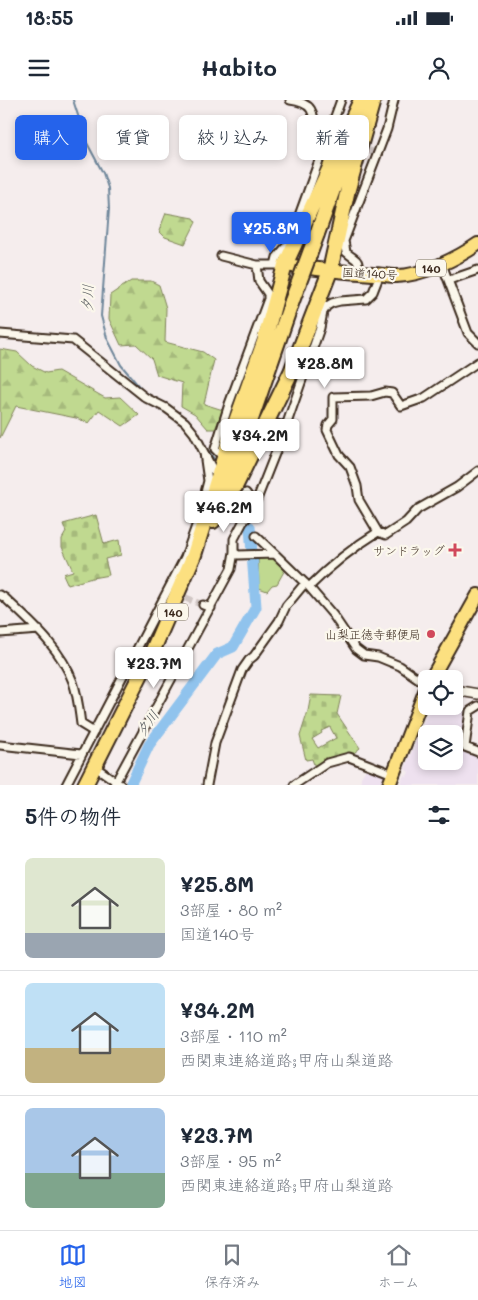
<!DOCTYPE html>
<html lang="ja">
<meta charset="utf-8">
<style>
:root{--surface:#fff;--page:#f2f2f3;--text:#1f2937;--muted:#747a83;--line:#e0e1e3;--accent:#2563eb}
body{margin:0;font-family:Mali,"Klee One",sans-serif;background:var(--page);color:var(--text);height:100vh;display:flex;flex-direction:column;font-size:19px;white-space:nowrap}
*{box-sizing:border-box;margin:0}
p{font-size:16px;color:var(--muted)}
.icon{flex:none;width:28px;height:28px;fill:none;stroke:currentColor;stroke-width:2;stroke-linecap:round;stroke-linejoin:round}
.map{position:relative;height:685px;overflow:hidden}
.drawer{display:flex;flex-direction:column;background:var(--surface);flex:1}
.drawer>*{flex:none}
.guide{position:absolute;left:15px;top:15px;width:449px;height:45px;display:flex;gap:10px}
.controls{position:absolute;left:418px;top:570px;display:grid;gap:10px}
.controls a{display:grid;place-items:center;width:45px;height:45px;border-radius:8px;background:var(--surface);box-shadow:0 2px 8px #0003;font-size:25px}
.price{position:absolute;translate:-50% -42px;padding:0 11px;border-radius:5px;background:#fff;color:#222;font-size:16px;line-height:32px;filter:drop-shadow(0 1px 2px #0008)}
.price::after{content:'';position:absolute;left:50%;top:30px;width:15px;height:11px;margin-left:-8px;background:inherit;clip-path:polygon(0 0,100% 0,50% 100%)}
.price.active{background:var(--accent);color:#fff}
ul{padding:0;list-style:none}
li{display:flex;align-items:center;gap:15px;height:125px;padding:0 25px}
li+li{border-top:1px solid var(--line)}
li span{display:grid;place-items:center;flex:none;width:140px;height:100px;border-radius:8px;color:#555}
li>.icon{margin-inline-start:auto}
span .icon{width:60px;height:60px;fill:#fffc;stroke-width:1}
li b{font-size:21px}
h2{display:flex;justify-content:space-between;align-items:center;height:60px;padding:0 25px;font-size:21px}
.tag{padding:0 18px;border-radius:8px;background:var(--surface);box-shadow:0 2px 8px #0003;font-size:18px;line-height:45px}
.tag.active{background:var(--accent);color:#fff}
.status{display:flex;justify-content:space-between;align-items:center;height:35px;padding:0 25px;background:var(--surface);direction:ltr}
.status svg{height:14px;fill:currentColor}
header{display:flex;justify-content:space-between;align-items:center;height:65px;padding:0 25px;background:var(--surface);font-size:22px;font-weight:800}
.dock{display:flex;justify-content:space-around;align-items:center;height:70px;border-top:1px solid var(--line);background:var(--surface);font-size:14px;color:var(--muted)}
.dock a{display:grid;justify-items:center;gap:2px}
.dock .active{color:var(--accent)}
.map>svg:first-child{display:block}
.built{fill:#eee1ef;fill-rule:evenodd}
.grass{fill:#c0d990;stroke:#7e8257}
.forest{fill:url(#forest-firs);stroke:#7e8257}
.cemetery{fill:url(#cemetery-stones);stroke:#7e8257;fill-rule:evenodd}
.water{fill:url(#water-ripples);stroke:#6e869a}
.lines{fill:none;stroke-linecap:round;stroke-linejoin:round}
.stream{stroke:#6e869a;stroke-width:2}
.river{stroke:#90c3ed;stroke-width:11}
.minor-tunnel{stroke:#d0c6c4;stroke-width:7;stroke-dasharray:7 3.5;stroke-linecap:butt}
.minor-casing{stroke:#3b2a1e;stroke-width:11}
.tertiary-casing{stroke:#3b2a1e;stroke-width:12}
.trunk-casing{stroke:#3b2a1e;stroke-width:16}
.motorway-casing{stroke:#3b2a1e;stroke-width:18}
.minor{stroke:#fbf7ec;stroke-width:7}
.tertiary{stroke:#fbf7ec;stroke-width:9}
.trunk{stroke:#fce080;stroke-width:12}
.motorway{stroke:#fce080;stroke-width:14}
.motorway-bridge-casing{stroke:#3b2a1e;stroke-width:18;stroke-linecap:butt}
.motorway-bridge{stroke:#fce080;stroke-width:14}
.poi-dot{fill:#d1495b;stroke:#fbf7ec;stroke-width:2}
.labels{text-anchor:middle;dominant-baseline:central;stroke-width:4.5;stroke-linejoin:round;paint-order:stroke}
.shield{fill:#fbf7ec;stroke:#75685c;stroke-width:1}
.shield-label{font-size:11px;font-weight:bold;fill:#3b2a1e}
.street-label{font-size:12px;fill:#3b2a1e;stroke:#fbf7ec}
.poi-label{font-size:12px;fill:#3b2a1e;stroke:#fbf7ec;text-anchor:end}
.water-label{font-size:14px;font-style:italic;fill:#54585c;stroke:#fbf7ec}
</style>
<div class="status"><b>18:55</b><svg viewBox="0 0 49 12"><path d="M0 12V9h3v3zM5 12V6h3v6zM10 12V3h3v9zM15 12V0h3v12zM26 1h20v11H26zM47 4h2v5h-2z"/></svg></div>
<header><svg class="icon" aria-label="menu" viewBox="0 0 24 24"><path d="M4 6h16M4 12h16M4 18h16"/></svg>Habito<svg class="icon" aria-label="person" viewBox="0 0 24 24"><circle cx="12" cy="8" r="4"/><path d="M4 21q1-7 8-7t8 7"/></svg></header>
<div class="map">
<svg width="478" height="685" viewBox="0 0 478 685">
<defs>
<pattern id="forest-firs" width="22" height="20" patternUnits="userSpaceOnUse" patternTransform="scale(1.25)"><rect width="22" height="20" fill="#c0d990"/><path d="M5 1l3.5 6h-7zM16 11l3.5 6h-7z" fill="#a6ba7c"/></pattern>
<pattern id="cemetery-stones" width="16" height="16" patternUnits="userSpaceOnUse" patternTransform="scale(1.25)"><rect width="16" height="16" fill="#c0d990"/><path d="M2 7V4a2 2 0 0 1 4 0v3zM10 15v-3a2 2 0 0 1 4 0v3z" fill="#a6ba7c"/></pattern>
<pattern id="water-ripples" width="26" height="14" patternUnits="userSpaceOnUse" patternTransform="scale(1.25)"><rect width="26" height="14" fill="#90c3ed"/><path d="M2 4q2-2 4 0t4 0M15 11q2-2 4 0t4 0" fill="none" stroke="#779fbf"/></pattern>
</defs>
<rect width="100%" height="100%" fill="#f5eded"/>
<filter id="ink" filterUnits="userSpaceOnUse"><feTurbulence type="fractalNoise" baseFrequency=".02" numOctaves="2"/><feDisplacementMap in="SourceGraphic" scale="10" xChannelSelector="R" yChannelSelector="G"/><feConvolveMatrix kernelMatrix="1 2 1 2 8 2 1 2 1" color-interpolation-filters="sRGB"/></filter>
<g filter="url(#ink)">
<!-- built -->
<path class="built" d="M436 606 470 612 463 646 478 652V685H400L404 675 407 676 409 672 405 669 426 615ZM426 634H454V661H426Z
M368 666 393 674 389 685H360L361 677Z"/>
<!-- grass -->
<path class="grass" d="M275 454 287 466 277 484 272 485 267 491 259 488 258 455Z"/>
<!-- forest -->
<path class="forest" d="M166 113 193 118 196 122 185 144 165 137 159 131Z
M131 181H151L159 185 166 208 165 242 203 252 214 260 204 304 223 310 215 329H208L195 314 181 306 182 283 157 275 152 259 136 244 121 245 109 219 110 195Z
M0 249 17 252 32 266 46 273 58 271 105 298 120 297 139 315 123 326 99 310 89 323 76 318 16 306 0 338Z"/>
<!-- cemetery -->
<path class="cemetery" d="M96 415 104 444 119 440 121 455 105 459 109 475 92 478 68 485 63 474 73 471 62 447V439L66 432 63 424Z
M311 595 341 596 337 614 360 648 349 657 316 670 312 659 306 660 300 636 308 611ZM330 627 336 638 318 648 312 639 322 633 321 631Z"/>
<!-- water -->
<path class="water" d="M456 631 465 634 459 654 454 653Z"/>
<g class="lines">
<!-- stream -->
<path class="stream" d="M73 0 87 43 103 73 108 88 109 109 101 216 107 238 121 265 142 290 159 301
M191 325 214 359"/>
<!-- river -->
<path class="river" d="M130 685 149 645 217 554 233 547 256 507 250 427"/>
<!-- minor-tunnel -->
<path class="minor-tunnel" d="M359 47 377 54
M225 390 243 422
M176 494 203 505"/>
<!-- minor casing -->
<g class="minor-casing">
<path id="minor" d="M290 0C313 3 314 11 315 33L338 39
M221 156 257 165H277
M442 164 468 233 478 243
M275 165 277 157 289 143 341 0
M359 173C358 156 357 162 346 152L344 141 387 29 394 0
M449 180 478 170
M0 234 73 240 146 298 166 308 185 322 194 333 213 370
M276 324 286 326
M222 356 215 349 229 304 268 199V194L259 181 257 165
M246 393 254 404
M378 432 359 400 357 386 350 367 339 355 327 330 328 325 333 319V297L371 296 385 292 392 293 401 306 424 298 478 262
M256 436 275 454
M234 452 238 455 275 454 309 487 333 515 356 549 364 555 378 557 400 566 423 582 426 583
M309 487C330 466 352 448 378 432L386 435 406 422 418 409 457 387 478 371
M0 495 5 498C31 523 60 547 73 582 78 596 79 610 81 624L94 632
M203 505 211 508
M0 533 39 530
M478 606 470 611 465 647 478 652
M0 645 81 654
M101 671 121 685
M66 685 185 457 197 423 208 381 204 353
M114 685 231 469 234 452V439L243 422 252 412 286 326 320 228 323 212 327 206 332 203 340 201 366 199 373 192 380 174
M207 685 215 643 242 570 249 560 254 556 279 521 286 506 305 483
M294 685 327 663 349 657 393 674"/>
</g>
<!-- tertiary casing -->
<g class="tertiary-casing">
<path id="tertiary" d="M454 590 478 594"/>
</g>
<!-- trunk casing -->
<g class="trunk-casing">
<path id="trunk" d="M285 165C314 169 344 172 373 174 381 174 389 176 396 176 422 176 458 158 478 144
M431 579 478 495
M389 685 426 589"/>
</g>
<!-- motorway casing -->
<g class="motorway-casing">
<path id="motorway" d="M317 134 348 48
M235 387 291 272 330 171 348 89 373 0
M213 421 249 325 292 201
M149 559 194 455 231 335 264 242 285 165 361 0
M85 685 152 552"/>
</g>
<!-- minor -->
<use href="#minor" class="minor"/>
<!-- tertiary -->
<use href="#tertiary" class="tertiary"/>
<!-- trunk -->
<use href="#trunk" class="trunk"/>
<!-- motorway -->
<use href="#motorway" class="motorway"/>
<!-- motorway-bridge casing -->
<g class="motorway-bridge-casing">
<path id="motorway-bridge" d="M292 201 317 134"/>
</g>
<!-- motorway-bridge -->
<use href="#motorway-bridge" class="motorway-bridge"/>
</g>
</g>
<!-- markers -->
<g class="poi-dot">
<path d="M452.5 442.5h5v5h5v5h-5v5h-5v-5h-5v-5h5z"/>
<circle cx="431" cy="534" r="5"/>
</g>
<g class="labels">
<!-- shield labels -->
<g class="shield">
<rect x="416" y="159.5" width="30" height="17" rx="4"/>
<rect x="158" y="503.5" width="30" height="17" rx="4"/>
</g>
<g class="shield-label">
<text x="431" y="168">140</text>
<text x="173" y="512">140</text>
</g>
<!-- street labels -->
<g class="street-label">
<text transform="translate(370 173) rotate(3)">国道140号</text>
</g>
<!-- poi labels -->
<g class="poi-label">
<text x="445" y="450">サンドラッグ</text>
<text x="421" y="534">山梨正徳寺郵便局</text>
</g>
<!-- water labels -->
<g class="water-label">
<text transform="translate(87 198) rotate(-88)">夕川</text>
<text transform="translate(147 623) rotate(-54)">夕川</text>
</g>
</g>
</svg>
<div class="controls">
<a><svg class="icon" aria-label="locate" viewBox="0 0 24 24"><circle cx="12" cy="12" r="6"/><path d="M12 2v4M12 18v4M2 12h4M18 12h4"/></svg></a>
<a><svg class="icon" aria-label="layers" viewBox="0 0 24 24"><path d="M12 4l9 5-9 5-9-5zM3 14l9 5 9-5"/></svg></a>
</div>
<b class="price active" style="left:271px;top:154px">¥25.8M</b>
<b class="price" style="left:325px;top:289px">¥28.8M</b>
<b class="price" style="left:260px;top:361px">¥34.2M</b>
<b class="price" style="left:224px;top:433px">¥46.2M</b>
<b class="price" style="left:154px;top:589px">¥23.7M</b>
<div class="guide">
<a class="tag active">購入</a>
<a class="tag">賃貸</a>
<a class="tag">絞り込み</a>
<a class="tag">新着</a>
</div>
</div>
<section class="drawer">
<h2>5件の物件<svg class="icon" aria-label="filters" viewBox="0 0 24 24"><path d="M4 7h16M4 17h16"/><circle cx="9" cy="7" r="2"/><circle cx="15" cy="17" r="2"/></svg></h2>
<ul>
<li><span style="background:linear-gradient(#dfe7d0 75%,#9aa5b1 0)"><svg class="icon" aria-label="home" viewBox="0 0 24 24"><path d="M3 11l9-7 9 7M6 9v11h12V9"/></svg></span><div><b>¥25.8M</b><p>3部屋 · 80 m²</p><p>国道140号</p></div></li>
<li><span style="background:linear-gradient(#bfe0f5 65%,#c2b280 0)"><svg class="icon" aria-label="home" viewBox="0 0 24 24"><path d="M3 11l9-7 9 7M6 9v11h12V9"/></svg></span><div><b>¥34.2M</b><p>3部屋 · 110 m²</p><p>西関東連絡道路;甲府山梨道路</p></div></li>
<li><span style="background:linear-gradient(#a9c7e8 65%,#7fa58c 0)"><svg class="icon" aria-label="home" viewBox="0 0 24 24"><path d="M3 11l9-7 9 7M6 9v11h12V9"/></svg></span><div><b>¥23.7M</b><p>3部屋 · 95 m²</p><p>西関東連絡道路;甲府山梨道路</p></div></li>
</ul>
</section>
<nav class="dock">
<a class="active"><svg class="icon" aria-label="map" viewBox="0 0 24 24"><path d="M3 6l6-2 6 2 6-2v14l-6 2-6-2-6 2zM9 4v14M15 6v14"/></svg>地図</a>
<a><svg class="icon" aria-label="saved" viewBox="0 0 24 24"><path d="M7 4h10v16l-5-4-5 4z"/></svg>保存済み</a>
<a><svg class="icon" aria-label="home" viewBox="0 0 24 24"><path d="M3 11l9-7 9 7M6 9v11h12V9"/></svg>ホーム</a>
</nav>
